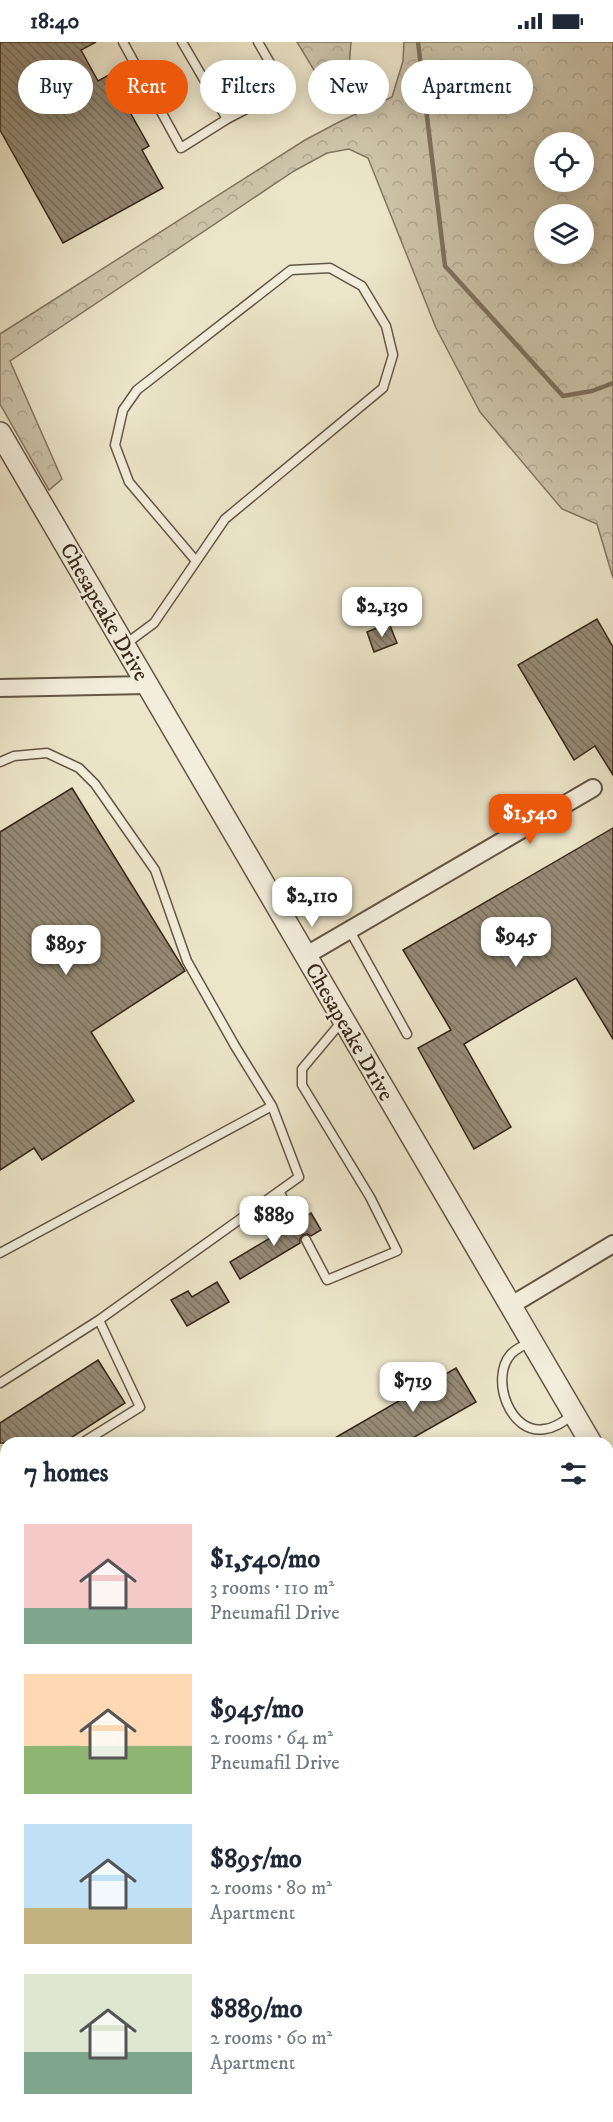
<!DOCTYPE html>
<meta charset="utf-8">
<style>
:root{--surface:#fff;--page:#f6f6f7;--text:#1f2937;--muted:#747a83;--accent:#ea580c}
body{margin:0;font-family:"IM FELL DW Pica",serif;background:var(--page);color:var(--text);height:100vh;display:flex;flex-direction:column;font-size:22px;white-space:nowrap}
*{box-sizing:border-box;margin:0}
p{font-size:20px;color:var(--muted)}
.icon{flex:none;width:33px;height:33px;fill:none;stroke:currentColor;stroke-width:2;stroke-linecap:round;stroke-linejoin:round}
.map{position:relative;flex:1;overflow:hidden}
.details{position:absolute;left:0px;top:1395px;width:614px;height:686px;display:flex;flex-direction:column;background:var(--surface);border-radius:18px 18px 0 0;box-shadow:0 3px 15px #0003}
.details>*{flex:none}
.hud{position:absolute;left:18px;top:18px;width:578px;height:54px;display:flex;gap:12px}
.tools{position:absolute;left:534px;top:90px;display:grid;gap:12px}
.tools a{display:grid;place-items:center;width:60px;height:60px;border-radius:50%;background:var(--surface);box-shadow:0 3px 15px #0003;font-size:30px}
.price{position:absolute;translate:-50% -51px;padding:0 14px;border-radius:12px;background:#fff;color:#222;font-size:20px;line-height:39px;filter:drop-shadow(0 2px 3px #0008)}
.price::after{content:'';position:absolute;left:50%;top:36px;width:18px;height:14px;margin-left:-9px;background:inherit;clip-path:polygon(0 0,100% 0,50% 100%)}
.price.active{background:var(--accent);color:#fff}
ul{padding:0;list-style:none}
li{display:flex;align-items:center;gap:18px;height:150px;padding:0 24px}
li span{display:grid;place-items:center;flex:none;width:168px;height:120px;border-radius:0px;color:#555}
li>.icon{margin-inline-start:auto}
span .icon{width:72px;height:72px;fill:#fffc;stroke-width:1}
li b{font-size:26px}
h2{display:flex;justify-content:space-between;align-items:center;height:72px;padding:0 24px;font-size:26px}
.pill{padding:0 21px;border-radius:27px;background:var(--surface);box-shadow:0 3px 15px #0003;font-size:21px;line-height:54px}
.pill.active{background:var(--accent);color:#fff}
.status{display:flex;justify-content:space-between;align-items:center;height:42px;padding:0 30px;background:var(--surface);direction:ltr}
.status svg{height:16px;fill:currentColor}
.map>svg:first-child{display:block}
.forest{fill:url(#forest-crowns);stroke:#827662;stroke-width:1.5;fill-rule:evenodd}
.lines{fill:none;stroke-linecap:round;stroke-linejoin:round}
.stream{stroke:#7e725f;stroke-width:4.5}
.building{fill:url(#building-back-hatch);stroke:#372719;stroke-width:1.5}
.service-casing{stroke:#645645;stroke-width:11}
.minor-casing{stroke:#645645;stroke-width:20}
.tertiary-casing{stroke:#645645;stroke-width:24}
.service{stroke:#f3eedc;stroke-width:8}
.minor{stroke:#f3eedc;stroke-width:16}
.tertiary{stroke:#f3eedc;stroke-width:21}
.labels{text-anchor:middle;dominant-baseline:central;stroke-width:4.5;stroke-linejoin:round;paint-order:stroke}
.street-label{font-size:22px;fill:#372719;stroke:#f3eedc}
</style>
<div class="status"><b>18:40</b><svg viewBox="0 0 49 12"><path d="M0 12V9h3v3zM5 12V6h3v6zM10 12V3h3v9zM15 12V0h3v12zM26 1h20v11H26zM47 4h2v5h-2z"/></svg></div>
<div class="map">
<svg width="613" height="2080" viewBox="0 0 613 2080">
<defs>
<pattern id="forest-crowns" width="20" height="18" patternUnits="userSpaceOnUse" patternTransform="scale(1.5)"><rect width="20" height="18" fill="#cdc5ab"/><path d="M2 6a3 3 0 1 1 6 0M12 15a3 3 0 1 1 6 0" fill="none" stroke="#b1a993"/></pattern>
<pattern id="building-back-hatch" width="6" height="6" patternUnits="userSpaceOnUse" patternTransform="scale(1.5)"><rect width="6" height="6" fill="#958a75"/><path d="M-1 5l2 2M0 0l6 6M5-1l2 2" fill="none" stroke="#7a715f"/></pattern>
</defs>
<rect width="100%" height="100%" fill="#ece5c9"/>
<filter id="stains"><feTurbulence type="fractalNoise" baseFrequency=".00333" numOctaves="4"/><feColorMatrix values="0 0 0 0 .2 0 0 0 0 .09 0 0 0 0 .02 0 0 0 .5 -.17"/></filter>
<radialGradient id="worn" r=".72"><stop offset=".6" stop-color="#630" stop-opacity="0"/><stop offset="1" stop-color="#630" stop-opacity=".3"/></radialGradient>
<!-- forest -->
<path class="forest" d="M297 0H351L349 27 331 44 320 38Z
M404 0H613V536L597 482 562 467 480 370 436 286 368 116 349 107 327 111 294 129 10 319 62 437 49 448 0 362V292L305 98 339 80 392 55 403 19ZM544 100H584V140H544ZM544 172H584V212H544Z"/>
<g class="lines">
<!-- stream -->
<path class="stream" d="M418 0 445 224 563 354 592 349 613 341"/>
</g>
<!-- building -->
<path class="building" d="M0 0H96L81 8 98 39 109 33 149 104 142 108 163 146 63 201 0 88Z
M597 577 613 605V733L595 704 574 718 518 623Z
M389 581 397 601 374 610 367 590Z
M72 746 185 929 91 990 134 1059 42 1118 34 1106 0 1128V790Z
M613 786V997L576 936 464 1002 511 1085 474 1107 418 1006 451 988 403 908Z
M311 1171 321 1188 311 1194 307 1192 303 1193 300 1197V1201L240 1237 230 1220 290 1184 295 1187 299 1186 302 1182 301 1178Z
M217 1240 229 1260 187 1284 171 1258 188 1249 192 1255Z
M98 1318 125 1361 63 1401H0V1381Z
M456 1326 476 1360 404 1401H326Z"/>
<g class="lines">
<!-- service casing -->
<g class="service-casing">
<path id="service" d="M123 0 181 106 227 77 285 47 258 0
M182 0 227 77
M123 604 154 581 225 477 383 346 393 313 386 284 362 244 330 226 291 228 137 348 123 368 115 403 129 440 196 519
M0 720 14 714 47 711 79 726 95 742 155 828 187 919 235 1004 272 1064 299 1135 99 1278 0 1341
M350 889 407 992
M279 1149 296 1181
M306 1198 327 1238 397 1209 370 1155 302 1043V1027L343 978
M0 1211 272 1064
M531 1300C524 1303 516 1307 511 1312 489 1337 511 1394 545 1387 556 1386 565 1378 574 1372
M82 1401 140 1365 99 1278
M0 1452 6 1448
M608 1482 613 1479
M416 2080 418 2074"/>
</g>
<!-- minor casing -->
<g class="minor-casing">
<path id="minor" d="M0 646 146 643
M305 914 593 746
M510 1264 613 1202"/>
</g>
<!-- tertiary casing -->
<g class="tertiary-casing">
<path id="tertiary" d="M0 391 591 1401
M608 1430 613 1439"/>
</g>
<!-- service -->
<use href="#service" class="service"/>
<!-- minor -->
<use href="#minor" class="minor"/>
<!-- tertiary -->
<use href="#tertiary" class="tertiary"/>
</g>
<g class="labels">
<!-- street labels -->
<g class="street-label">
<text transform="translate(104 570) rotate(60)">Chesapeake Drive</text>
<text transform="translate(349 990) rotate(60)">Chesapeake Drive</text>
</g>
</g>
<rect width="100%" height="100%" filter="url(#stains)"/>
<rect width="100%" height="100%" fill="url(#worn)"/>
</svg>
<div class="tools">
<a><svg class="icon" aria-label="locate" viewBox="0 0 24 24"><circle cx="12" cy="12" r="6"/><path d="M12 2v4M12 18v4M2 12h4M18 12h4"/></svg></a>
<a><svg class="icon" aria-label="layers" viewBox="0 0 24 24"><path d="M12 4l9 5-9 5-9-5zM3 14l9 5 9-5"/></svg></a>
</div>
<b class="price" style="left:382px;top:596px">$2,130</b>
<b class="price active" style="left:530px;top:803px">$1,540</b>
<b class="price" style="left:312px;top:886px">$2,110</b>
<b class="price" style="left:516px;top:926px">$945</b>
<b class="price" style="left:66px;top:934px">$895</b>
<b class="price" style="left:274px;top:1205px">$889</b>
<b class="price" style="left:413px;top:1371px">$719</b>
<div class="hud">
<a class="pill">Buy</a>
<a class="pill active">Rent</a>
<a class="pill">Filters</a>
<a class="pill">New</a>
<a class="pill">Apartment</a>
</div>
<section class="details">
<h2>7 homes<svg class="icon" aria-label="filters" viewBox="0 0 24 24"><path d="M4 7h16M4 17h16"/><circle cx="9" cy="7" r="2"/><circle cx="15" cy="17" r="2"/></svg></h2>
<ul>
<li><span style="background:linear-gradient(#f6c9c9 70%,#7fa58c 0)"><svg class="icon" aria-label="home" viewBox="0 0 24 24"><path d="M3 11l9-7 9 7M6 9v11h12V9"/></svg></span><div><b>$1,540/mo</b><p>3 rooms · 110 m²</p><p>Pneumafil Drive</p></div></li>
<li><span style="background:linear-gradient(#ffd9b3 60%,#8fb573 0)"><svg class="icon" aria-label="home" viewBox="0 0 24 24"><path d="M3 11l9-7 9 7M6 9v11h12V9"/></svg></span><div><b>$945/mo</b><p>2 rooms · 64 m²</p><p>Pneumafil Drive</p></div></li>
<li><span style="background:linear-gradient(#bfe0f5 70%,#c2b280 0)"><svg class="icon" aria-label="home" viewBox="0 0 24 24"><path d="M3 11l9-7 9 7M6 9v11h12V9"/></svg></span><div><b>$895/mo</b><p>2 rooms · 80 m²</p><p>Apartment</p></div></li>
<li><span style="background:linear-gradient(#dfe7d0 65%,#7fa58c 0)"><svg class="icon" aria-label="home" viewBox="0 0 24 24"><path d="M3 11l9-7 9 7M6 9v11h12V9"/></svg></span><div><b>$889/mo</b><p>2 rooms · 60 m²</p><p>Apartment</p></div></li>
</ul>
</section>
</div>
